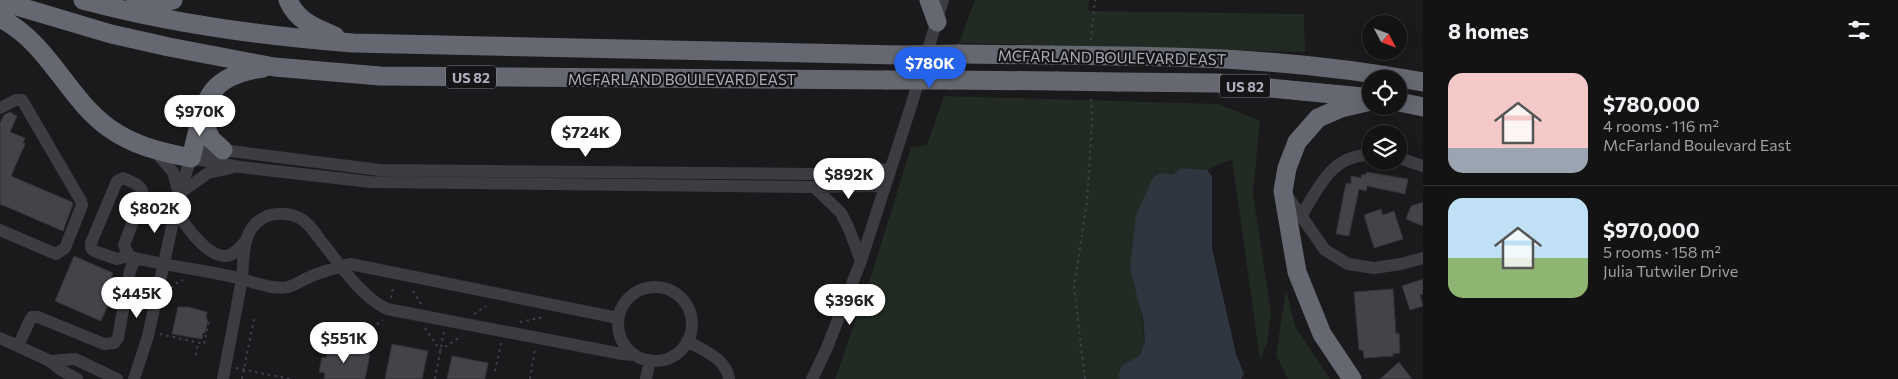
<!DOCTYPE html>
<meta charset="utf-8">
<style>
:root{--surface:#141314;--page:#1d1c1d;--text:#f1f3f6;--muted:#9d9ea0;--line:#333234;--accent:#2563eb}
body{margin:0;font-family:Commissioner,sans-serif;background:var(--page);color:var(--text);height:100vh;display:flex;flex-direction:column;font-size:19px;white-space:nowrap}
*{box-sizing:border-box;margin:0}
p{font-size:16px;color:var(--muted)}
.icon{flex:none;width:28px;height:28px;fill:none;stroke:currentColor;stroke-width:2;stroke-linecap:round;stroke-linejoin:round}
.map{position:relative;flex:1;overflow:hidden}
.side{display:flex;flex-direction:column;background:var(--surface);width:475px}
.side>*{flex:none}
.needle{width:32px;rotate:131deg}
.fabs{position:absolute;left:1362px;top:15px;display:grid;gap:10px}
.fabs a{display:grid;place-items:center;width:45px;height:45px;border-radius:50%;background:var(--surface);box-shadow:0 2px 12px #0003,0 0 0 1px var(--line);font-size:25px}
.price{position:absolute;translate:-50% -42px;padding:0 11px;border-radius:18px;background:#fff;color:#222;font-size:16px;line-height:32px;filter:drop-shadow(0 1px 2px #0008)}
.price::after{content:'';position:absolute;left:50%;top:30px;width:15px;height:11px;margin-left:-8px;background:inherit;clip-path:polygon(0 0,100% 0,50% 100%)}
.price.active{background:var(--accent);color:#fff}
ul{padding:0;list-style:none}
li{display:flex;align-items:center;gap:15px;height:125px;padding:0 25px}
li+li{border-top:1px solid var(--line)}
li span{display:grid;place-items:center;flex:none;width:140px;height:100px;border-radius:15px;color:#555}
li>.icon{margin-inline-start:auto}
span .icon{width:60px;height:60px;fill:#fffc;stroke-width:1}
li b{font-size:21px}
h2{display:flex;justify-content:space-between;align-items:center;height:60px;padding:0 25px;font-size:21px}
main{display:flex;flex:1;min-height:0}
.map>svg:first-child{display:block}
.green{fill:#212a23}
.water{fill:#2f363f}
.building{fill:#444348;stroke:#343337}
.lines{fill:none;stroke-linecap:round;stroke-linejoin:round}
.path{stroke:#404147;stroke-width:2;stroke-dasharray:2.5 4;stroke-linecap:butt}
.minor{stroke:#3c3c42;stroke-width:12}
.highway{stroke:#666871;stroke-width:19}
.highway-bridge{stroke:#666871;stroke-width:19}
.labels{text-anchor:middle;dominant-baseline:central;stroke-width:4.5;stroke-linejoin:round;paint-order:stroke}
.shield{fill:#151416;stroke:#7f808a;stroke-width:1}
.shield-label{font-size:14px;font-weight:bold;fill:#acaebb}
.street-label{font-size:15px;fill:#acaebb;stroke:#151416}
</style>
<main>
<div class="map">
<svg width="1423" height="379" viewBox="0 0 1423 379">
<rect width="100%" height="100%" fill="#1a191b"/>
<!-- green -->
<path class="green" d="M975 0H1089L1088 11 1304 14 1305 52 959 43Z
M944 96 1219 104 1260 121 1253 193 1271 313 1267 343 1260 360 1232 159 1207 170 1181 168 1173 174 1159 173 1140 306 1145 341 1140 355 1121 366 1118 377 1120 379H835L874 267 911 147 927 145Z
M1286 289 1295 326 1330 379H1288L1276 355Z"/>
<!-- water -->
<path class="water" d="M1181 168 1207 170 1212 176V248L1236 354 1244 374 1241 379H1120L1118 377 1121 366 1140 355 1145 341 1143 319 1130 269 1136 215 1153 178 1159 173 1173 174Z"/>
<!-- building -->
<path class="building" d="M10 112 17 116 10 132 25 138 23 143 25 144 11 176 72 202 73 204 63 231 0 204V123L4 115Z
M1366 172 1408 179 1405 194 1367 186 1366 191 1359 189 1349 236 1336 234 1346 183 1351 184V176L1361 178 1362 174 1366 175Z
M1423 202V226L1406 219 1411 206Z
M1381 209 1383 215 1394 211 1403 239 1374 248 1364 215Z
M74 256 113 273 111 277 119 280 101 321 55 301Z
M1423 279V294L1420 295 1423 306 1410 310 1402 286Z
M1393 289 1396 334 1399 333 1400 353 1392 354 1394 356 1364 358 1363 350H1359L1354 292Z
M178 307H188L207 312 206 319H208L205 333H203L202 339 172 334Z
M392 344 428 351 422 379H385Z
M329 346 370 354 365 379H324L325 373 319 372 322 357 326 358Z
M452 356 488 363 485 379H447Z
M1399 362 1412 379H1380Z"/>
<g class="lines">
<!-- path -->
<path class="path" d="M1091 40 1095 0
M171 288 178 282 183 280
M413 291 421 304
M391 298 393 288
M474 314 486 306
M520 322 544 317
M425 328 440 350 462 336
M160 334 204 344 209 320
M350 350 351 343 383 320
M196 355 198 342
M236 368 290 379
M495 371 501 343
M242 379 254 319
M435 379 444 331
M530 379 535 349
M1085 379 1074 286 1087 202 1092 122 1091 97"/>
<!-- minor -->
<path class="minor" d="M0 108 16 100H22L81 201 82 205 65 248 56 254 0 230
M155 151 173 172 179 194
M191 158 199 150H223L380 170 816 174 889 169
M191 158 240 167 371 182 814 187 884 186
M1399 158 1423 166
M814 187 841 213 849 229 861 261
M1285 193 1325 250 1348 264 1374 268 1401 264 1423 258
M179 194 208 173 231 168
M175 209C184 224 206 256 225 256 233 256 239 248 244 243
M1302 215C1319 186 1333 154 1371 155
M129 256 117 259 94 251 91 248V243L117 181 123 178C131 182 142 184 143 195L124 245 129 256 135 258
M618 324a37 37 0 1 1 74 0a37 37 0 1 1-74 0Z
M618 318 350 264C339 267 327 270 317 274 307 277 298 284 288 287 274 290 256 283 242 279 244 256 241 227 267 216 278 212 294 213 304 221 311 226 316 234 321 241 340 264 360 296 387 309L622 354 635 355
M0 338 50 361 61 370 77 379
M687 341C704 351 726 358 729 379
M18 346 29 322 32 317H38L104 344 114 343 118 338 130 271 135 258C171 267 207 270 242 279L223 379
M50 361 75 359 117 379
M134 379 148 336 179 194 191 158
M646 379 650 360
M812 379 826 350 861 261 911 106 943 0"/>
<!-- highway -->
<path class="highway" d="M83 0C172 24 262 36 353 43L898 55
M288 0C297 21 315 28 335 36
M929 0 937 22
M0 1 111 34 169 47 274 67 380 76 886 80
M130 9 173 0
M0 18C50 44 66 97 109 128 134 146 161 152 191 158 205 106 201 77 263 68
M960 54 1052 55
M1119 56C1223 57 1321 63 1423 82
M950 80 1057 81
M1118 82 1218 83 1363 97
M1399 102 1423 107
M202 119 211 139 223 150
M1352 379 1322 334 1297 272 1283 191 1287 168 1297 142 1318 118 1341 108 1371 101"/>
<!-- highway-bridge -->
<path class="highway-bridge" d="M898 55 960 54
M1052 55 1119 56
M886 80H950
M1057 81 1118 82"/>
</g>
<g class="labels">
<!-- shield labels -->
<g class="shield">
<rect x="446" y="65.5" width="50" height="23" rx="4"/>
<rect x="1220" y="74.5" width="50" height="23" rx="4"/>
</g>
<g class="shield-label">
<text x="471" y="77">US 82</text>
<text x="1245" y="86">US 82</text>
</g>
<!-- street labels -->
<g class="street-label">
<text transform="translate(1112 57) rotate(1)">MCFARLAND BOULEVARD EAST</text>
<text x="682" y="79">MCFARLAND BOULEVARD EAST</text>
</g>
</g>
</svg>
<div class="fabs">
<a><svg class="needle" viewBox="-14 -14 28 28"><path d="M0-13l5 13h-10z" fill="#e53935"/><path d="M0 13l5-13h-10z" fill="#9d9ea0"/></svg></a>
<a><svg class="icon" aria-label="locate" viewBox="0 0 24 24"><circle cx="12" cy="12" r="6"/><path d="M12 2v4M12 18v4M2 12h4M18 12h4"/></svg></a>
<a><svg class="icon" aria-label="layers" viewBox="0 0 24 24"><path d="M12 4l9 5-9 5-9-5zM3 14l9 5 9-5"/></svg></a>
</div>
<b class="price active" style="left:930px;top:89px">$780K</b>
<b class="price" style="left:200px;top:137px">$970K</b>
<b class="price" style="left:586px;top:158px">$724K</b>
<b class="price" style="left:849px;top:200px">$892K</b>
<b class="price" style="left:155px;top:234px">$802K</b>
<b class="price" style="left:137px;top:319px">$445K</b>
<b class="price" style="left:850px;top:326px">$396K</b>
<b class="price" style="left:344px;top:364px">$551K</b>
</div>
<section class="side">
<h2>8 homes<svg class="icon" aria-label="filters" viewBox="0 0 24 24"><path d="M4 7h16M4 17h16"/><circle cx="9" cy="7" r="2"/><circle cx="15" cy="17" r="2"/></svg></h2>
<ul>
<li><span style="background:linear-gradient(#f6c9c9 75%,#9aa5b1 0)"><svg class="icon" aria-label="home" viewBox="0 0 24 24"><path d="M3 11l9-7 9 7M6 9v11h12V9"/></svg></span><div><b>$780,000</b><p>4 rooms · 116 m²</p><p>McFarland Boulevard East</p></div></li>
<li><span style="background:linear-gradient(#bfe0f5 60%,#8fb573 0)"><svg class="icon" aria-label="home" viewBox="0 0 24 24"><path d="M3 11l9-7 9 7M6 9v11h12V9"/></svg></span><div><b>$970,000</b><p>5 rooms · 158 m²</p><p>Julia Tutwiler Drive</p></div></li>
</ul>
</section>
</main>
